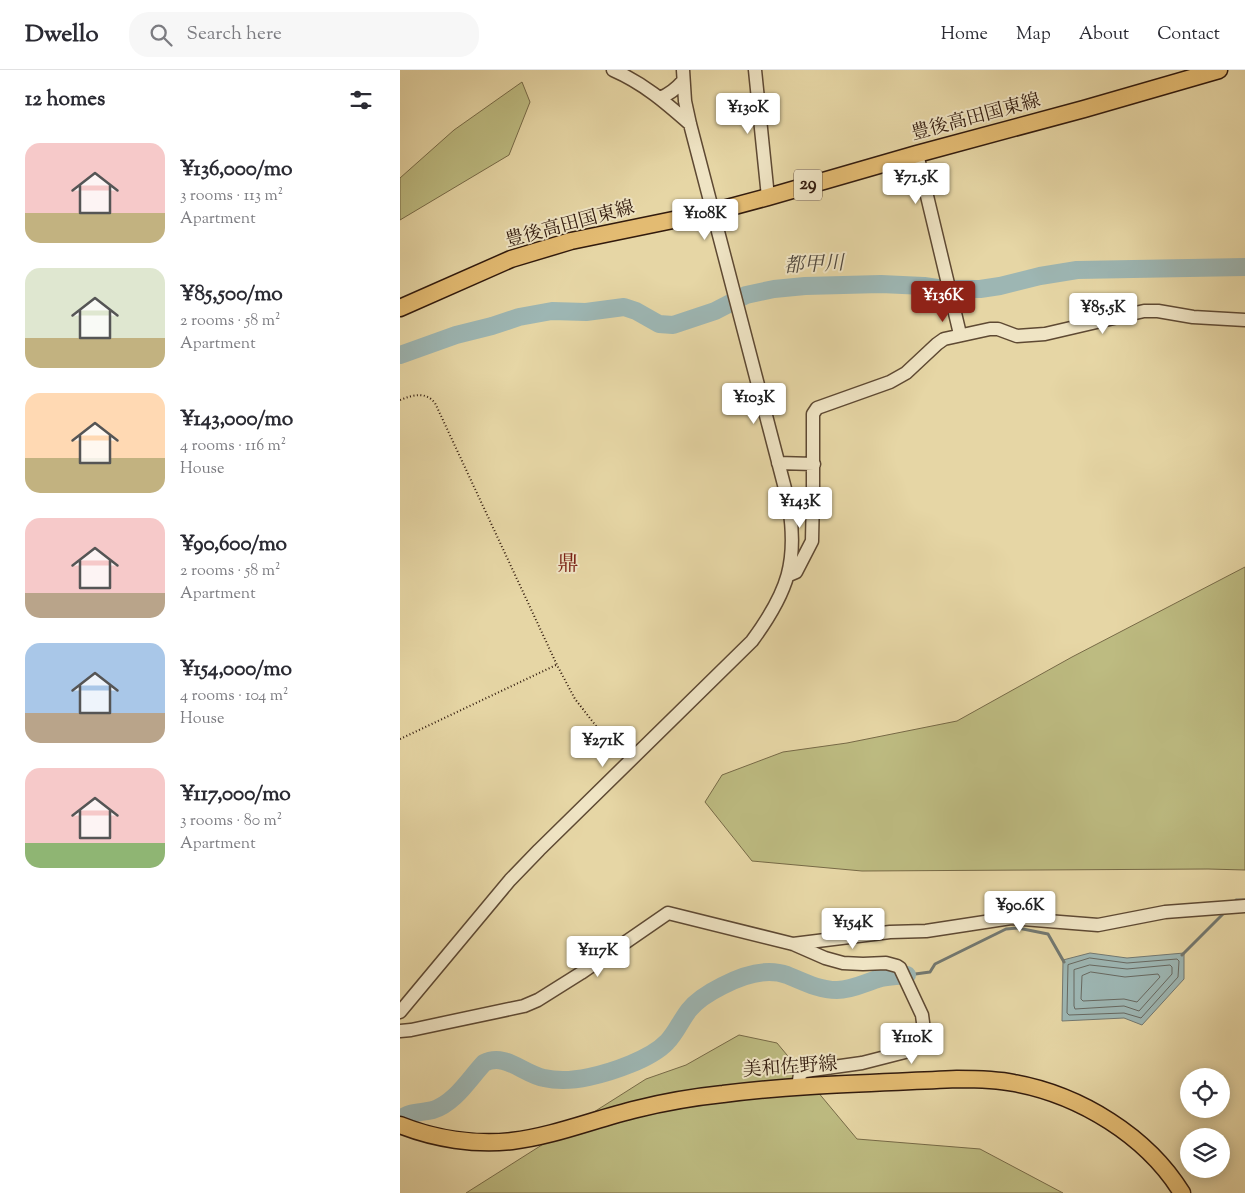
<!DOCTYPE html>
<meta charset="utf-8">
<style>
:root{--surface:#fff;--page:#f7f7f7;--text:#2b2b33;--muted:#7c7c81;--line:#e1e1e2;--accent:#8f2418}
body{margin:0;font-family:"Sorts Mill Goudy","Noto Serif JP",serif;background:var(--page);color:var(--text);height:100vh;display:flex;flex-direction:column;font-size:19px;white-space:nowrap}
*{box-sizing:border-box;margin:0}
p{font-size:16px;color:var(--muted)}
.icon{flex:none;width:28px;height:28px;fill:none;stroke:currentColor;stroke-width:2;stroke-linecap:round;stroke-linejoin:round}
.map{position:relative;flex:1;overflow:hidden}
.side{display:flex;flex-direction:column;background:var(--surface);width:400px}
.side>*{flex:none}
.controls{position:absolute;left:780px;top:998px;display:grid;gap:10px}
.controls a{display:grid;place-items:center;width:50px;height:50px;border-radius:50%;background:var(--surface);box-shadow:0 2px 12px #0003;font-size:25px}
.price{position:absolute;translate:-50% -42px;padding:0 11px;border-radius:5px;background:#fff;color:#222;font-size:16px;line-height:32px;filter:drop-shadow(0 1px 2px #0008)}
.price::after{content:'';position:absolute;left:50%;top:30px;width:15px;height:11px;margin-left:-8px;background:inherit;clip-path:polygon(0 0,100% 0,50% 100%)}
.price.on{background:var(--accent);color:#fff}
ul{padding:0;list-style:none}
li{display:flex;align-items:center;gap:15px;height:125px;padding:0 25px}
li span{display:grid;place-items:center;flex:none;width:140px;height:100px;border-radius:15px;color:#555}
li>.icon{margin-inline-start:auto}
span .icon{width:60px;height:60px;fill:#fffc;stroke-width:1}
li b{font-size:21px}
h2{display:flex;justify-content:space-between;align-items:center;height:60px;padding:0 25px;font-size:21px}
header{display:flex;align-items:center;gap:30px;box-sizing:border-box;height:70px;padding:0 25px;background:var(--surface);border-bottom:1px solid var(--line)}
header strong{font-size:24px}
nav{display:flex;gap:28px;margin-inline-start:auto;font-size:18px}
.search{width:350px;height:45px;background:var(--page);display:flex;align-items:center;gap:12px;box-sizing:border-box;padding:0 18px;border-radius:20px;color:var(--muted);font-size:19px}
main{display:flex;flex:1;min-height:0}
.map>svg:first-child{display:block}
.green{fill:#bdbb81;stroke:#776a47}
.water{fill:#9db6b3;stroke:#727871}
.lines{fill:none;stroke-linecap:round;stroke-linejoin:round}
.shore{stroke:#676860;stroke-width:1}
.stream{stroke:#727871;stroke-width:3}
.river{stroke:#9db6b3;stroke-width:18}
.minor-casing{stroke:#5e4933;stroke-width:15}
.major-casing{stroke:#311a0d;stroke-width:19}
.path{stroke:#311a0d;stroke-width:2;stroke-dasharray:1 2.5;stroke-linecap:butt}
.minor{stroke:#efe4c4;stroke-width:12}
.major{stroke:#e3bb72;stroke-width:16}
.labels{text-anchor:middle;dominant-baseline:central;stroke-width:4;stroke-linejoin:round;paint-order:stroke}
.shield{fill:#efe4c4;stroke:#6a5744;stroke-width:1}
.shield-label{font-size:18px;font-weight:bold;fill:#311a0d}
.street-label{font-size:19px;fill:#311a0d;stroke:#efe4c4}
.water-label{font-size:20px;font-style:italic;fill:#51493f;stroke:#efe4c4}
.quarter-label{font-size:21px;fill:#7a1f14;stroke:#efe4c4}
</style>
<header>
<strong>Dwello</strong>
<div class="search"><svg class="icon" aria-label="search" viewBox="0 0 24 24"><circle cx="10" cy="10" r="6"/><path d="M15 15l6 6"/></svg>Search here</div>
<nav><a>Home</a><a>Map</a><a>About</a><a>Contact</a></nav>
</header>
<main>
<section class="side">
<h2>12 homes<svg class="icon" aria-label="filters" viewBox="0 0 24 24"><path d="M4 7h16M4 17h16"/><circle cx="9" cy="7" r="2"/><circle cx="15" cy="17" r="2"/></svg></h2>
<ul>
<li><span style="background:linear-gradient(#f6c9c9 70%,#c2b280 0)"><svg class="icon" aria-label="home" viewBox="0 0 24 24"><path d="M3 11l9-7 9 7M6 9v11h12V9"/></svg></span><div><b>¥136,000/mo</b><p>3 rooms · 113 m²</p><p>Apartment</p></div></li>
<li><span style="background:linear-gradient(#dfe7d0 70%,#c2b280 0)"><svg class="icon" aria-label="home" viewBox="0 0 24 24"><path d="M3 11l9-7 9 7M6 9v11h12V9"/></svg></span><div><b>¥85,500/mo</b><p>2 rooms · 58 m²</p><p>Apartment</p></div></li>
<li><span style="background:linear-gradient(#ffd9b3 65%,#c2b280 0)"><svg class="icon" aria-label="home" viewBox="0 0 24 24"><path d="M3 11l9-7 9 7M6 9v11h12V9"/></svg></span><div><b>¥143,000/mo</b><p>4 rooms · 116 m²</p><p>House</p></div></li>
<li><span style="background:linear-gradient(#f6c9c9 75%,#b9a48a 0)"><svg class="icon" aria-label="home" viewBox="0 0 24 24"><path d="M3 11l9-7 9 7M6 9v11h12V9"/></svg></span><div><b>¥90,600/mo</b><p>2 rooms · 58 m²</p><p>Apartment</p></div></li>
<li><span style="background:linear-gradient(#a9c7e8 70%,#b9a48a 0)"><svg class="icon" aria-label="home" viewBox="0 0 24 24"><path d="M3 11l9-7 9 7M6 9v11h12V9"/></svg></span><div><b>¥154,000/mo</b><p>4 rooms · 104 m²</p><p>House</p></div></li>
<li><span style="background:linear-gradient(#f6c9c9 75%,#8fb573 0)"><svg class="icon" aria-label="home" viewBox="0 0 24 24"><path d="M3 11l9-7 9 7M6 9v11h12V9"/></svg></span><div><b>¥117,000/mo</b><p>3 rooms · 80 m²</p><p>Apartment</p></div></li>
</ul>
</section>
<div class="map">
<svg width="845" height="1123" viewBox="0 0 845 1123">
<rect width="100%" height="100%" fill="#e6d6a5"/>
<filter id="stains"><feTurbulence type="fractalNoise" baseFrequency=".004" numOctaves="4"/><feColorMatrix values="0 0 0 0 .2 0 0 0 0 .09 0 0 0 0 .02 0 0 0 .5 -.17"/></filter>
<radialGradient id="worn" r=".72"><stop offset=".6" stop-color="#630" stop-opacity="0"/><stop offset="1" stop-color="#630" stop-opacity=".3"/></radialGradient>
<!-- green -->
<path class="green" d="M122 12 130 32 109 85 0 150V108L54 60Z
M845 497V800L808 799 462 801 352 791 305 732 322 705 383 682 447 673 557 651 672 587Z
M339 965 377 973 457 1069 580 1079 663 1123H66L246 1009 286 995Z"/>
<!-- water -->
<path class="water" d="M690 883 727 888 784 883V909L742 955 724 948 662 951 663 890Z"/>
<g class="lines">
<!-- shore -->
<path class="shore" d="M690 888 727 893 777 889 779 891 778 907 741 948 724 943 669 945 667 943 668 895Z
M690 895 727 899 770 895 772 897V904L739 941 724 936 675 939 674 936V900Z
M691 902 725 907 758 904 760 907 737 932 724 929 683 931 681 929 682 906Z"/>
<!-- stream -->
<path class="stream" d="M836 830H845
M782 885 824 843
M508 905 530 902 535 894 606 859 618 858 648 864 664 892"/>
<!-- river -->
<path class="river" d="M0 285 56 265 92 256 119 247 152 241 186 242 224 237 236 241 259 254 273 255 315 241 346 225 374 219 405 216 481 214 524 216 544 219H580L600 216 640 206 677 200 845 197
M0 1049C11 1041 21 1043 33 1040 55 1033 69 1009 84 993 105 982 123 1004 144 1008 157 1011 175 1010 189 1007 212 1002 251 989 267 972 276 963 281 950 289 940 297 930 310 922 322 916 341 906 365 897 387 905 404 912 419 920 437 920 453 920 466 912 481 908 490 906 498 906 507 905"/>
<!-- minor casing -->
<g class="minor-casing">
<path id="minor" d="M213 0C243 13 265 32 290 54
M355 0 368 127
M260 28C270 24 276 19 283 11
M517 84 560 264
M378 393 414 394
M391 446 405 428 413 424V344L417 338 490 312 506 303 537 274 544 269 590 259H598L617 266 645 264 744 241H758L793 247 845 250
M389 505 396 502 412 471 413 424
M393 874 490 862 526 861 611 848 698 855 765 842 845 836
M0 942 110 810 139 780 352 571C388 522 399 491 388 430L290 54 285 31 283 0
M0 961 11 960 124 936 138 930 181 903 268 843 393 874 425 888 443 893 463 894 486 893 497 896 500 898 522 945 524 960 520 975 509 981 462 993 405 1001 400 1004 398 1017"/>
</g>
<!-- major casing -->
<g class="major-casing">
<path id="major" d="M0 238 111 189 171 171 312 142 368 127 517 84 684 39 819 0
M0 1055C35 1069 75 1075 112 1071 154 1066 195 1049 237 1039 265 1032 294 1027 323 1024 400 1014 479 1013 557 1009 576 1009 595 1009 614 1013 680 1025 747 1066 782 1123"/>
</g>
<!-- path -->
<path class="path" d="M0 330C13 325 25 321 35 333L157 595 175 629 204 666 219 688
M0 669 156 595"/>
<!-- minor -->
<use href="#minor" class="minor"/>
<!-- major -->
<use href="#major" class="major"/>
</g>
<g class="labels">
<!-- shield labels -->
<rect class="shield" x="394" y="99.5" width="28" height="31" rx="4"/>
<g class="shield-label">
<text x="408" y="115">29</text>
</g>
<!-- street labels -->
<g class="street-label">
<text transform="translate(576 48) rotate(-15)">豊後高田国東線</text>
<text transform="translate(170 155) rotate(-15)">豊後高田国東線</text>
<text transform="translate(390 998) rotate(-4)">美和佐野線</text>
</g>
<!-- water labels -->
<g class="water-label">
<text transform="translate(414 196) rotate(-3)">都甲川</text>
</g>
<!-- quarter labels -->
<g class="quarter-label">
<text x="168" y="495">鼎</text>
</g>
</g>
<rect width="100%" height="100%" filter="url(#stains)"/>
<rect width="100%" height="100%" fill="url(#worn)"/>
</svg>
<div class="controls">
<a><svg class="icon" aria-label="locate" viewBox="0 0 24 24"><circle cx="12" cy="12" r="6"/><path d="M12 2v4M12 18v4M2 12h4M18 12h4"/></svg></a>
<a><svg class="icon" aria-label="layers" viewBox="0 0 24 24"><path d="M12 4l9 5-9 5-9-5zM3 14l9 5 9-5"/></svg></a>
</div>
<b class="price" style="left:348px;top:65px">¥130K</b>
<b class="price" style="left:516px;top:135px">¥71.5K</b>
<b class="price" style="left:305px;top:171px">¥108K</b>
<b class="price on" style="left:543px;top:253px">¥136K</b>
<b class="price" style="left:703px;top:265px">¥85.5K</b>
<b class="price" style="left:354px;top:355px">¥103K</b>
<b class="price" style="left:400px;top:459px">¥143K</b>
<b class="price" style="left:203px;top:698px">¥271K</b>
<b class="price" style="left:620px;top:863px">¥90.6K</b>
<b class="price" style="left:453px;top:880px">¥154K</b>
<b class="price" style="left:198px;top:908px">¥117K</b>
<b class="price" style="left:512px;top:995px">¥110K</b>
</div>
</main>
